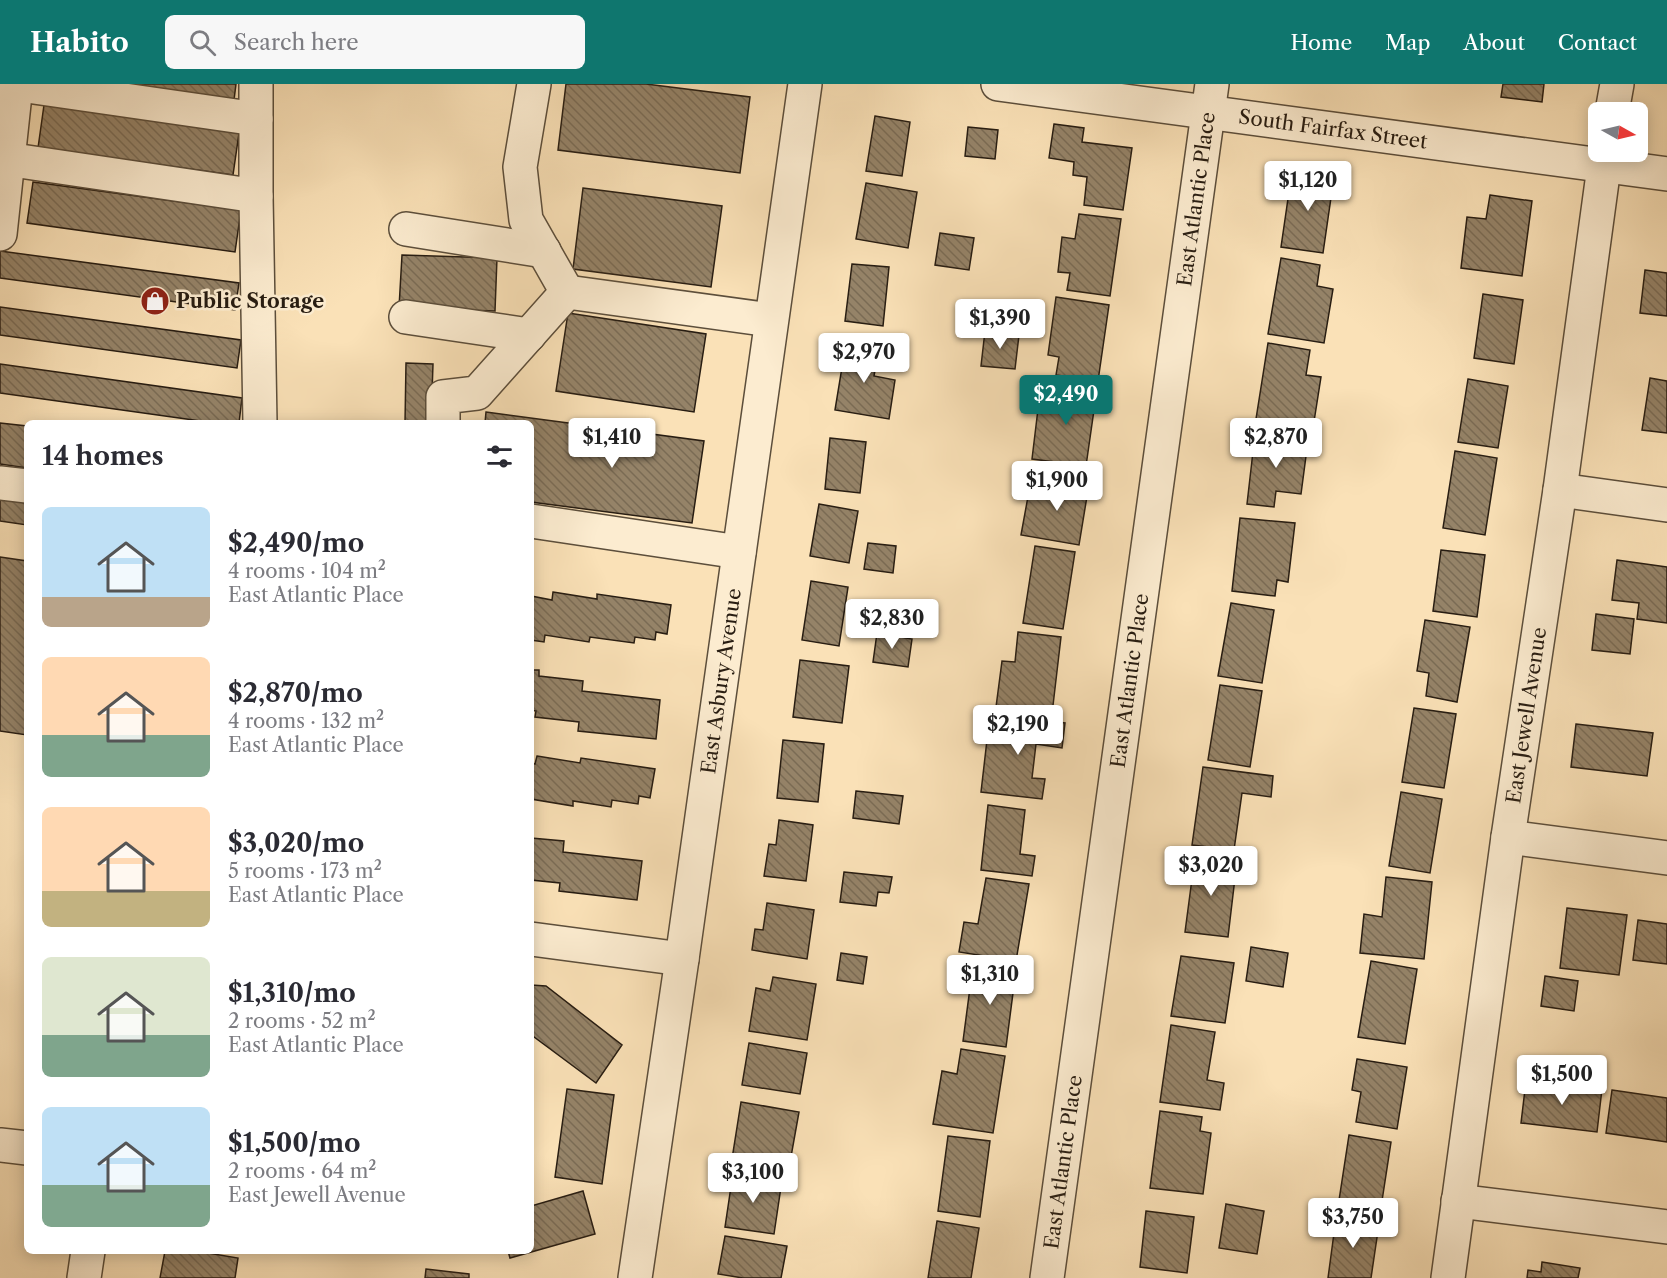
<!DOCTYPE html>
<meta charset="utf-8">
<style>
:root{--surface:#fff;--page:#f7f7f7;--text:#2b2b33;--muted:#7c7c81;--accent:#0f766e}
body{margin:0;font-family:"Libre Caslon Text",serif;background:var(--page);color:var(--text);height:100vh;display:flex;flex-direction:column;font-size:22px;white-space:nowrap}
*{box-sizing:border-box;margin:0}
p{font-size:20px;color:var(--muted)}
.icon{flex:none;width:33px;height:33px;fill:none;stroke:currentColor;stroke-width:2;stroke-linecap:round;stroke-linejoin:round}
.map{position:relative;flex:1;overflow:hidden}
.drawer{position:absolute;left:24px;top:336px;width:510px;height:834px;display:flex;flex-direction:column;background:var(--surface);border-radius:9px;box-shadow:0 3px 15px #0003}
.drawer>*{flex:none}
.needle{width:39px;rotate:98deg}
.buttons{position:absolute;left:1588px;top:18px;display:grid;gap:12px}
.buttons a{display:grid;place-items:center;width:60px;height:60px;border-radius:9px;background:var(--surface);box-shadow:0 3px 15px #0003;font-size:30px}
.price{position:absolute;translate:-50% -51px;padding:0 14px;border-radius:6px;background:#fff;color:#222;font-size:20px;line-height:39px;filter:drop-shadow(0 2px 3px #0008)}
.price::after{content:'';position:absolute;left:50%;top:36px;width:18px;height:14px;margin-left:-9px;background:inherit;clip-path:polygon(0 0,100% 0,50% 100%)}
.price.active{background:var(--accent);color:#fff}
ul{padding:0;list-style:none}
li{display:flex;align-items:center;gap:18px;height:150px;padding:0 18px}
li span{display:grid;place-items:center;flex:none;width:168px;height:120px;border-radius:9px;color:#555}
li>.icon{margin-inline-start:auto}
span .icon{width:72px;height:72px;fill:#fffc;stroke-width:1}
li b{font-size:26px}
h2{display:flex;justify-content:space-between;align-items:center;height:72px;padding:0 18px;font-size:26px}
header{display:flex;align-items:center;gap:36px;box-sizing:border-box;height:84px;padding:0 30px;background:var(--accent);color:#fff}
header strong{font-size:28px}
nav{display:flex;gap:33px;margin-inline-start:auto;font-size:21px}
.search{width:420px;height:54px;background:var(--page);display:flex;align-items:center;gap:15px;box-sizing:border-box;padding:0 21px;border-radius:9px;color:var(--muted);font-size:22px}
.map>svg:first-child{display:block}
.building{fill:url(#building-back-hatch);stroke:#281d12;stroke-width:1.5}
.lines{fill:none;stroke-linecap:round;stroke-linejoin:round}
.minor-casing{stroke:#5c4e3b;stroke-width:36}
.minor{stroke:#fcecd0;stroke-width:33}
.labels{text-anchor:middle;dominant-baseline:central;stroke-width:5;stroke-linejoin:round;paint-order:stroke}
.street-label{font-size:20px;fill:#281d12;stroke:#fcecd0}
.poi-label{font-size:20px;font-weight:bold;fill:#281d12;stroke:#fcecd0;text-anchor:start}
</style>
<header>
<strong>Habito</strong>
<div class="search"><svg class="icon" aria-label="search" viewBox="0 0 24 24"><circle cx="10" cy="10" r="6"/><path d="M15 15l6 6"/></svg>Search here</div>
<nav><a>Home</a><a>Map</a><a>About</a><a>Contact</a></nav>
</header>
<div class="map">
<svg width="1667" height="1194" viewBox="0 0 1667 1194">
<defs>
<pattern id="building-back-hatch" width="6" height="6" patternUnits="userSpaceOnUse" patternTransform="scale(1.5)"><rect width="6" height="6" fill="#958368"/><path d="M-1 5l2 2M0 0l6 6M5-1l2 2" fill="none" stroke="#7a6b54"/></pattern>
</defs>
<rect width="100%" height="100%" fill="#fae1b7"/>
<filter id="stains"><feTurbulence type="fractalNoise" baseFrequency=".00333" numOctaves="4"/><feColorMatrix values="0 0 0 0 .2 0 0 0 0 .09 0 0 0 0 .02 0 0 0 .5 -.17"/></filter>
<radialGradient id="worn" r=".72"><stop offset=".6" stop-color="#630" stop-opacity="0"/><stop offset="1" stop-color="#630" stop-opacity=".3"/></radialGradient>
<!-- building -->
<path class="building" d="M112 0H236L234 16Z
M566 0H646L750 13 740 89 558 66Z
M1503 0H1544L1542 18 1501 13Z
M44 21 239 49 233 91 38 64Z
M875 32 910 38 902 92 866 87Z
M1054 40 1084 44 1082 58 1132 64 1123 126 1084 121 1087 93 1073 91 1074 78 1049 74Z
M968 43 998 46 995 75 965 72Z
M1292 87 1334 93 1323 169 1281 163Z
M33 98 241 126 235 168 27 139Z
M866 99 917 108 908 164 856 155Z
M583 104 722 122 711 203 573 185Z
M1490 111 1532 117 1522 192 1461 184 1467 133 1486 135Z
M1079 130 1121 135 1110 212 1067 206 1070 189 1058 188 1062 153 1075 155Z
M940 149 974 154 969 186 935 181Z
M0 167 239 199 235 226 0 194Z
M402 171 497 174 495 227 399 224Z
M1281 174 1320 181 1317 202 1333 205 1324 259 1268 250Z
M852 180 889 183 883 242 845 237Z
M1645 186 1667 189V232L1640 229Z
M1483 210 1523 216 1514 280 1474 274Z
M1056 213 1109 221 1098 297 1056 291 1059 273 1048 271Z
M0 223 241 256 237 284 0 251Z
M568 229 706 250 694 328 556 307Z
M985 247 1019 251 1015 285 981 282Z
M846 259 879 264 874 292 895 296 889 335 835 326Z
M1268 259 1310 266 1306 291 1321 293 1313 344 1256 335Z
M406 279 433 280 431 339H405Z
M0 280 242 314 239 339H215L0 309Z
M1650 294 1667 297V349L1642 346Z
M1468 295 1508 302 1498 364 1458 358Z
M1054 299 1097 305 1086 382 1032 375 1038 325 1050 327Z
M486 328 704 357 692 439 531 418V339H485Z
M0 339 27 342V384L0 380Z
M1255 350 1308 357 1301 410 1276 407 1274 423 1247 420Z
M830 354 866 358 860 409 825 405Z
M1455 367 1497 374 1485 451 1443 444Z
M1049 393 1089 400 1079 461 1021 451 1029 407 1046 409Z
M0 410 27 414V441L0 437Z
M819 420 858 427 849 479 810 472Z
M1240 434 1295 439 1288 498 1277 496 1275 512 1232 507Z
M868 459 896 462 893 489 864 485Z
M1035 462 1075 468 1063 545 1023 539Z
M1441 466 1485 471 1477 533 1433 527Z
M0 473 27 477V651L0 647Z
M1617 476 1667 483V539L1637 535 1639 519 1612 516Z
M811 497 848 503 839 562 802 556Z
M553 508 597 515V510L671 521 667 550 656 548 655 556 635 553 634 559 590 553 589 558 545 551 544 558 531 556V512L552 516Z
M1231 519 1274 526 1262 599 1218 592Z
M1596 530 1634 535 1630 570 1592 566Z
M1425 536 1470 543 1457 618 1426 612 1429 589 1417 587Z
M1018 548 1061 553 1052 630 996 623 1002 577 1015 578Z
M877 549 912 555 908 583 873 578Z
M800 576 849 582 842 639 793 633Z
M531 586H539V592L583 597 582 607 660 616 656 655 578 647 579 638 535 633 536 627 531 626Z
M1220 601 1262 607 1250 683 1208 676Z
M1414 624 1456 630 1444 704 1402 698Z
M998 631 1065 639 1062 664 1036 660 1032 694 1045 695 1042 715 981 708 987 656 995 658Z
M1576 640 1653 649 1647 692 1571 683Z
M783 656 824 660 818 718 777 714Z
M537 672 580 679 581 674 655 685 650 714 639 712 638 720 612 716 611 723 573 717V722L531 715V679L535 680Z
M1203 683 1273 692 1271 713 1242 709 1234 766 1192 761Z
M856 707 903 712 899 740 853 734Z
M1401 708 1442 715 1430 789 1389 782Z
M988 721 1025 726 1020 770 1035 772 1032 792 981 786Z
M779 736 813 741 806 797 764 792 769 760 776 761Z
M531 754 564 757 563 768 642 777 637 816 559 807 560 799 531 796Z
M1195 772 1237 777 1228 853 1185 848Z
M844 788 892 793 889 809 878 808 876 822 840 818Z
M1386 793 1432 798 1424 875 1360 869 1364 830 1382 833Z
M986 794 1029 800 1016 877 959 868 964 838 978 840Z
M767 819 814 826 807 875 752 866 755 845 763 846Z
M1567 824 1627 831 1619 891 1560 884Z
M1638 836 1667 840V880L1633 876Z
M1251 863 1288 869 1283 903 1246 897Z
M841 869 867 873 863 900 837 896Z
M1181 872 1234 879 1225 939 1171 932Z
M1371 877 1417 885 1405 960 1358 953Z
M973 881 1016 886 1006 963 963 957Z
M1545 892 1578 897 1574 927 1541 922Z
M773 893 816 900 807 956 749 947 756 904 770 907Z
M531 901 546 902 622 961 596 999 534 953H531Z
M1171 941 1215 948 1207 996 1224 999 1220 1026 1160 1018Z
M749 959 807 969 800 1010 742 1001Z
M961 965 1005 972 993 1049 933 1040 942 987 957 990Z
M1357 975 1407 983 1397 1045 1356 1038 1361 1008 1352 1006Z
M1526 997 1602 1005 1597 1048 1521 1039Z
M567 1005 614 1011 602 1100 555 1093Z
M1612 1006 1667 1014V1058L1606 1049Z
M741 1018 799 1028 789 1084 732 1075Z
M1160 1027 1202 1033 1200 1047 1211 1049 1203 1110 1150 1104Z
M1349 1051 1391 1058 1380 1130 1338 1123Z
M948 1052 990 1057 980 1133 938 1127Z
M733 1089 766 1094 765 1101 781 1103 774 1150 725 1143Z
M583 1107 595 1150 510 1174 508 1167H531V1122Z
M1226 1120 1264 1127 1257 1170 1219 1164Z
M1146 1127 1194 1133 1187 1189 1140 1183Z
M1336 1134 1379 1140 1371 1194H1328Z
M937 1137 979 1144 971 1194H928Z
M725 1152 787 1162 781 1194H743L718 1190Z
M165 1167H196L238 1174 235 1194H160Z
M1542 1178 1580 1184 1578 1194H1527L1528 1186 1541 1188Z
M426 1185 469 1190V1194H425Z"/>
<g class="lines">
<!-- minor casing -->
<g class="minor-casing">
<g id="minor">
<path d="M13 0 256 35"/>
<path id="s1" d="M998 0 1667 90"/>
<path d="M1612 28 1617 0"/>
<path d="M0 74 256 112V0"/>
<path d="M256 112 260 339"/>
<path d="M406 145 544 167"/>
<path d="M0 150 16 1"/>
<path d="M567 208 771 236"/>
<path d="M406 233 529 251"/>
<path d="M443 339V313L477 309 567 208 526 136 520 83 534 0"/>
<path d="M0 399 27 402"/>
<path d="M1560 406 1667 421"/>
<path d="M531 437 739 468"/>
<path d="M1508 753 1667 774"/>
<path d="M531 855 682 875"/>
<path d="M0 1061 27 1064"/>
<path d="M1458 1117 1667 1143"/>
<path d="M84 1194 88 1167"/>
<path id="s2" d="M635 1194 682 875 805 0"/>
<path id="s3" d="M1047 1194 1212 0"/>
<path id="s4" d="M1448 1194 1508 753 1560 406 1606 68"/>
</g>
</g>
<!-- minor -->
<use href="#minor" class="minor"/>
</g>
<!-- icons -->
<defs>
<g id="shop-disc" transform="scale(1.5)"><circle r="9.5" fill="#8f2418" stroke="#fcecd0"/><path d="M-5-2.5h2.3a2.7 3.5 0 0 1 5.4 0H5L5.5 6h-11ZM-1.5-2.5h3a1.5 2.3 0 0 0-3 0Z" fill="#fff"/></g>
</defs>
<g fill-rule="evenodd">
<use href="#shop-disc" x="155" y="217"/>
</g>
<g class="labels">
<!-- street labels -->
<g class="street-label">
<text stroke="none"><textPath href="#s1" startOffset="338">South Fairfax Street</textPath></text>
<text stroke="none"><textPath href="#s3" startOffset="1089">East Atlantic Place</textPath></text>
<text stroke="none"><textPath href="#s2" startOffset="603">East Asbury Avenue</textPath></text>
<text stroke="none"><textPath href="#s3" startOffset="603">East Atlantic Place</textPath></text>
<text stroke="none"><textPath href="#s4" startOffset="568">East Jewell Avenue</textPath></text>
<text stroke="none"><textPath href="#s3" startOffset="117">East Atlantic Place</textPath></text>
</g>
<!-- poi labels -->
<g class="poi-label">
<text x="176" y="217">Public Storage</text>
</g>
</g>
<rect width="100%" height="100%" filter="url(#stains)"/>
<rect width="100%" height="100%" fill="url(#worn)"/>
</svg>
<div class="buttons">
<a><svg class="needle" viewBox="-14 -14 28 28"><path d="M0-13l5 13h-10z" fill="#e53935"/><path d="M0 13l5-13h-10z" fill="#7c7c81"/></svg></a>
</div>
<b class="price" style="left:1308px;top:128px">$1,120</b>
<b class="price" style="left:1000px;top:266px">$1,390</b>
<b class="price" style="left:864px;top:300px">$2,970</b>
<b class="price active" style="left:1066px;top:342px">$2,490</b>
<b class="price" style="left:612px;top:385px">$1,410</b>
<b class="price" style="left:1276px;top:385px">$2,870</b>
<b class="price" style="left:1057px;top:428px">$1,900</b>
<b class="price" style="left:892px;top:566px">$2,830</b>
<b class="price" style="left:1018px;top:672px">$2,190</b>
<b class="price" style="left:1211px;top:813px">$3,020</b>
<b class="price" style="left:990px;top:922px">$1,310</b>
<b class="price" style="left:1562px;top:1022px">$1,500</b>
<b class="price" style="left:753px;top:1120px">$3,100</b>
<b class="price" style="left:1353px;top:1165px">$3,750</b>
<section class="drawer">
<h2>14 homes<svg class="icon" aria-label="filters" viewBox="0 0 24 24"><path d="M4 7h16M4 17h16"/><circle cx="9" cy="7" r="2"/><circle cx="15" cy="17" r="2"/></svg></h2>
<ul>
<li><span style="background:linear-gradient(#bfe0f5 75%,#b9a48a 0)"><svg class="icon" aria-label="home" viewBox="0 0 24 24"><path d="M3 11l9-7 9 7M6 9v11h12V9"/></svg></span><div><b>$2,490/mo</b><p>4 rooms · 104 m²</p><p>East Atlantic Place</p></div></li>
<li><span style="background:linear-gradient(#ffd9b3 65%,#7fa58c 0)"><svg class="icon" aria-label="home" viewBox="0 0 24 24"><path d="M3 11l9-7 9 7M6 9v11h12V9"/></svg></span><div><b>$2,870/mo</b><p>4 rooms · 132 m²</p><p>East Atlantic Place</p></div></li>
<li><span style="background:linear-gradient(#ffd9b3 70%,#c2b280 0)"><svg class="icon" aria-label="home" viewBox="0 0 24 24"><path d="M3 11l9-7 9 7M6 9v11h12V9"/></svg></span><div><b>$3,020/mo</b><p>5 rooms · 173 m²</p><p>East Atlantic Place</p></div></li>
<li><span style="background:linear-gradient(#dfe7d0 65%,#7fa58c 0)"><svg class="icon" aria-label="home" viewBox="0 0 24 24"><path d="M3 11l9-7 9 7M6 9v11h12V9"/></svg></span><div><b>$1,310/mo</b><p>2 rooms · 52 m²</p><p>East Atlantic Place</p></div></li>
<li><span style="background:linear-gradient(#bfe0f5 65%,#7fa58c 0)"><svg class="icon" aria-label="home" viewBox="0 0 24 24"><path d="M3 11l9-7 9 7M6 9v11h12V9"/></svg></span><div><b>$1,500/mo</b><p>2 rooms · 64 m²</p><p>East Jewell Avenue</p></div></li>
</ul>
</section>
</div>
